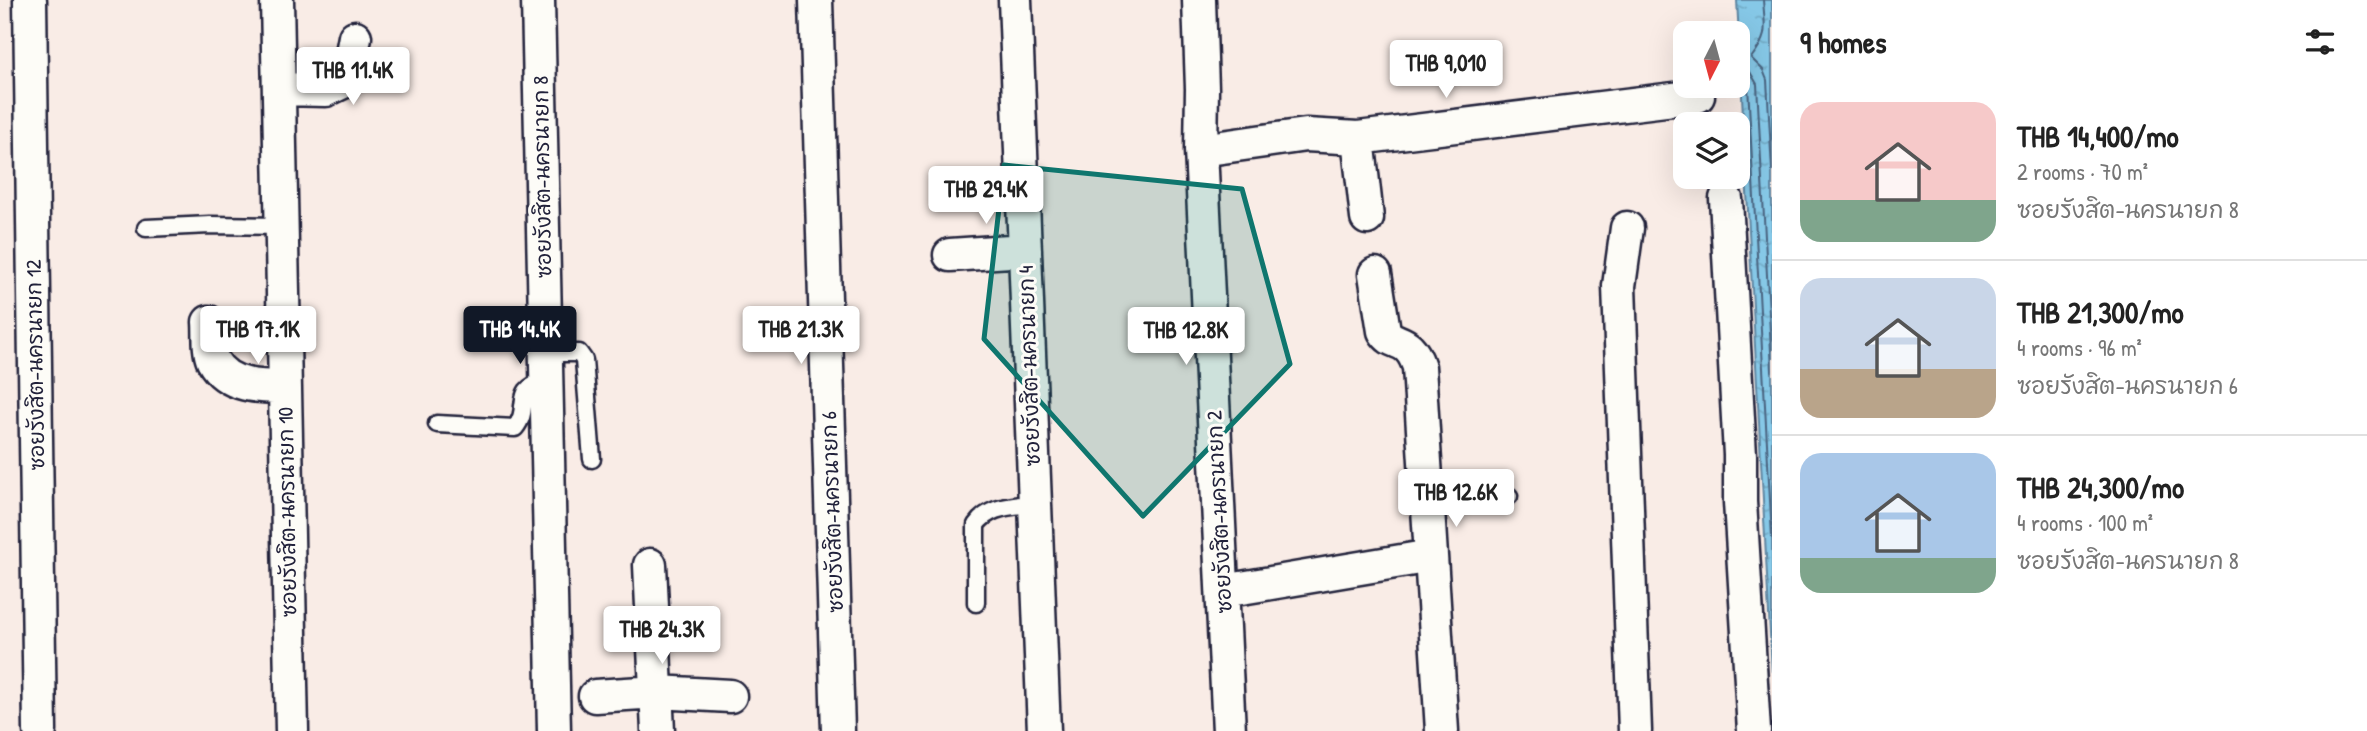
<!DOCTYPE html>
<meta charset="utf-8">
<style>
:root{--surface:#fff;--page:#f2f2f2;--text:#222;--muted:#767676;--line:#e0e0e0;--accent:#111827}
body{margin:0;font-family:"Patrick Hand","Playpen Sans Thai",sans-serif;background:var(--page);color:var(--text);height:100vh;display:flex;flex-direction:column;font-size:26px;white-space:nowrap}
*{box-sizing:border-box;margin:0}
p{font-size:23px;color:var(--muted)}
.icon{flex:none;width:38px;height:38px;fill:none;stroke:currentColor;stroke-width:2;stroke-linecap:round;stroke-linejoin:round}
.map{position:relative;flex:1;overflow:hidden}
.sheet{display:flex;flex-direction:column;background:var(--surface);width:595px}
.sheet>*{flex:none}
.needle{width:46px;rotate:186deg}
.fabs{position:absolute;left:1673px;top:21px;display:grid;gap:14px}
.fabs a{display:grid;place-items:center;width:77px;height:77px;border-radius:14px;background:var(--surface);box-shadow:0 7px 28px #0002;font-size:35px}
.price{position:absolute;translate:-50% -60px;padding:0 16px;border-radius:7px;background:#fff;color:#222;font-size:23px;line-height:46px;filter:drop-shadow(0 2px 4px #0008)}
.price::after{content:'';position:absolute;left:50%;top:42px;width:21px;height:16px;margin-left:-10px;background:inherit;clip-path:polygon(0 0,100% 0,50% 100%)}
.price.on{background:var(--accent);color:#fff}
ul{padding:0;list-style:none}
li{display:flex;align-items:center;gap:21px;height:175px;padding:0 28px}
li+li{border-top:2px solid var(--line)}
li span{display:grid;place-items:center;flex:none;width:196px;height:140px;border-radius:21px;color:#555}
li>.icon{margin-inline-start:auto}
span .icon{width:84px;height:84px;fill:#fffc;stroke-width:1}
li b{font-size:30px}
h2{display:flex;justify-content:space-between;align-items:center;height:84px;padding:0 28px;font-size:30px}
main{display:flex;flex:1;min-height:0}
.map>svg:first-child{display:block}
.water{fill:url(#water-ripples);stroke:#5e86a2;stroke-width:2}
.lines{fill:none;stroke-linecap:round;stroke-linejoin:round}
.shore{stroke:#4a6480;stroke-width:2}
.service-casing{stroke:#22223b;stroke-width:21}
.minor-casing{stroke:#22223b;stroke-width:37}
.service{stroke:#fdfcf7;stroke-width:16}
.minor{stroke:#fdfcf7;stroke-width:32}
.marked{fill:#0f766e;fill-opacity:0.2;stroke:#0f766e;stroke-width:5;stroke-linejoin:round}
.labels{text-anchor:middle;dominant-baseline:central;stroke-width:6;stroke-linejoin:round;paint-order:stroke}
.street-label{font-size:21px;fill:#22223b;stroke:#fdfcf7}
</style>
<main>
<div class="map">
<svg width="1772" height="731" viewBox="0 0 1772 731">
<defs>
<pattern id="water-ripples" width="26" height="14" patternUnits="userSpaceOnUse" patternTransform="scale(1.75)"><rect width="26" height="14" fill="#86c8e7"/><path d="M2 4q2-2 4 0t4 0M15 11q2-2 4 0t4 0" fill="none" stroke="#73acc7"/></pattern>
</defs>
<rect width="100%" height="100%" fill="#f9ece6"/>
<filter id="ink" filterUnits="userSpaceOnUse"><feTurbulence type="fractalNoise" baseFrequency=".0143" numOctaves="2"/><feDisplacementMap in="SourceGraphic" scale="14" xChannelSelector="R" yChannelSelector="G"/><feConvolveMatrix kernelMatrix="1 2 1 2 8 2 1 2 1" color-interpolation-filters="sRGB"/></filter>
<g filter="url(#ink)">
<!-- water -->
<path class="water" d="M1737 0H1772V672Z"/>
<g class="lines">
<!-- shore -->
<path class="shore" d="M1763 0C1765 29 1769 35 1751 58L1763 70 1767 80 1772 171
M1738 68 1750 72 1757 84 1772 371
M1738 77 1745 79 1748 85 1772 538"/>
<!-- service casing -->
<g class="service-casing">
<path id="service" d="M146 228 210 225 283 226
M546 353H579L584 360 592 459
M437 424 515 428C532 408 511 388 546 382
M1429 502 1509 496
M976 603V525C990 505 1012 507 1035 503"/>
</g>
<!-- minor casing -->
<g class="minor-casing">
<path id="minor" d="M30 0 40 731
M277 0 292 731
M538 0 554 731
M816 0 838 731
M1015 0 1044 731
M1199 0 1202 89 1201 150 1229 731
M279 89 326 90 347 80 355 37
M1358 138 1367 218
M1201 150 1306 135 1358 138 1698 96
M1726 199 1740 455V502L1754 731
M1627 228 1619 286 1635 731
M950 255 1025 250
M209 322C210 333 208 350 213 361 227 387 261 387 285 387
M1431 556 1442 731
M650 565 658 731
M1223 591 1431 556 1419 367C1408 334 1394 348 1384 331L1375 274
M595 696 657 692 730 696"/>
</g>
<!-- service -->
<use href="#service" class="service"/>
<!-- minor -->
<use href="#minor" class="minor"/>
</g>
</g>
<!-- marked area -->
<path class="marked" d="M1004 165 1242 189 1290 364 1143 516 984 339Z"/>
<g class="labels">
<!-- street labels -->
<g class="street-label">
<text transform="translate(542 177) rotate(-91)">ซอยรังสิต-นครนายก 8</text>
<text transform="translate(35 365) rotate(-91)">ซอยรังสิต-นครนายก 12</text>
<text transform="translate(1029 366) rotate(-92)">ซอยรังสิต-นครนายก 4</text>
<text transform="translate(287 512) rotate(-91)">ซอยรังสิต-นครนายก 10</text>
<text transform="translate(832 512) rotate(-92)">ซอยรังสิต-นครนายก 6</text>
<text transform="translate(1219 512) rotate(-93)">ซอยรังสิต-นครนายก 2</text>
</g>
</g>
</svg>
<div class="fabs">
<a><svg class="needle" viewBox="-14 -14 28 28"><path d="M0-13l5 13h-10z" fill="#e53935"/><path d="M0 13l5-13h-10z" fill="#767676"/></svg></a>
<a><svg class="icon" aria-label="layers" viewBox="0 0 24 24"><path d="M12 4l9 5-9 5-9-5zM3 14l9 5 9-5"/></svg></a>
</div>
<b class="price" style="left:1446px;top:100px">THB 9,010</b>
<b class="price" style="left:353px;top:107px">THB 11.4K</b>
<b class="price" style="left:986px;top:226px">THB 29.4K</b>
<b class="price" style="left:258px;top:366px">THB 17.1K</b>
<b class="price on" style="left:520px;top:366px">THB 14.4K</b>
<b class="price" style="left:801px;top:366px">THB 21.3K</b>
<b class="price" style="left:1186px;top:367px">THB 12.8K</b>
<b class="price" style="left:1456px;top:529px">THB 12.6K</b>
<b class="price" style="left:662px;top:666px">THB 24.3K</b>
</div>
<section class="sheet">
<h2>9 homes<svg class="icon" aria-label="filters" viewBox="0 0 24 24"><path d="M4 7h16M4 17h16"/><circle cx="9" cy="7" r="2"/><circle cx="15" cy="17" r="2"/></svg></h2>
<ul>
<li><span style="background:linear-gradient(#f6c9c9 70%,#7fa58c 0)"><svg class="icon" aria-label="home" viewBox="0 0 24 24"><path d="M3 11l9-7 9 7M6 9v11h12V9"/></svg></span><div><b>THB 14,400/mo</b><p>2 rooms · 70 m²</p><p>ซอยรังสิต-นครนายก 8</p></div></li>
<li><span style="background:linear-gradient(#c9d6e8 65%,#b9a48a 0)"><svg class="icon" aria-label="home" viewBox="0 0 24 24"><path d="M3 11l9-7 9 7M6 9v11h12V9"/></svg></span><div><b>THB 21,300/mo</b><p>4 rooms · 96 m²</p><p>ซอยรังสิต-นครนายก 6</p></div></li>
<li><span style="background:linear-gradient(#a9c7e8 75%,#7fa58c 0)"><svg class="icon" aria-label="home" viewBox="0 0 24 24"><path d="M3 11l9-7 9 7M6 9v11h12V9"/></svg></span><div><b>THB 24,300/mo</b><p>4 rooms · 100 m²</p><p>ซอยรังสิต-นครนายก 8</p></div></li>
</ul>
</section>
</main>
